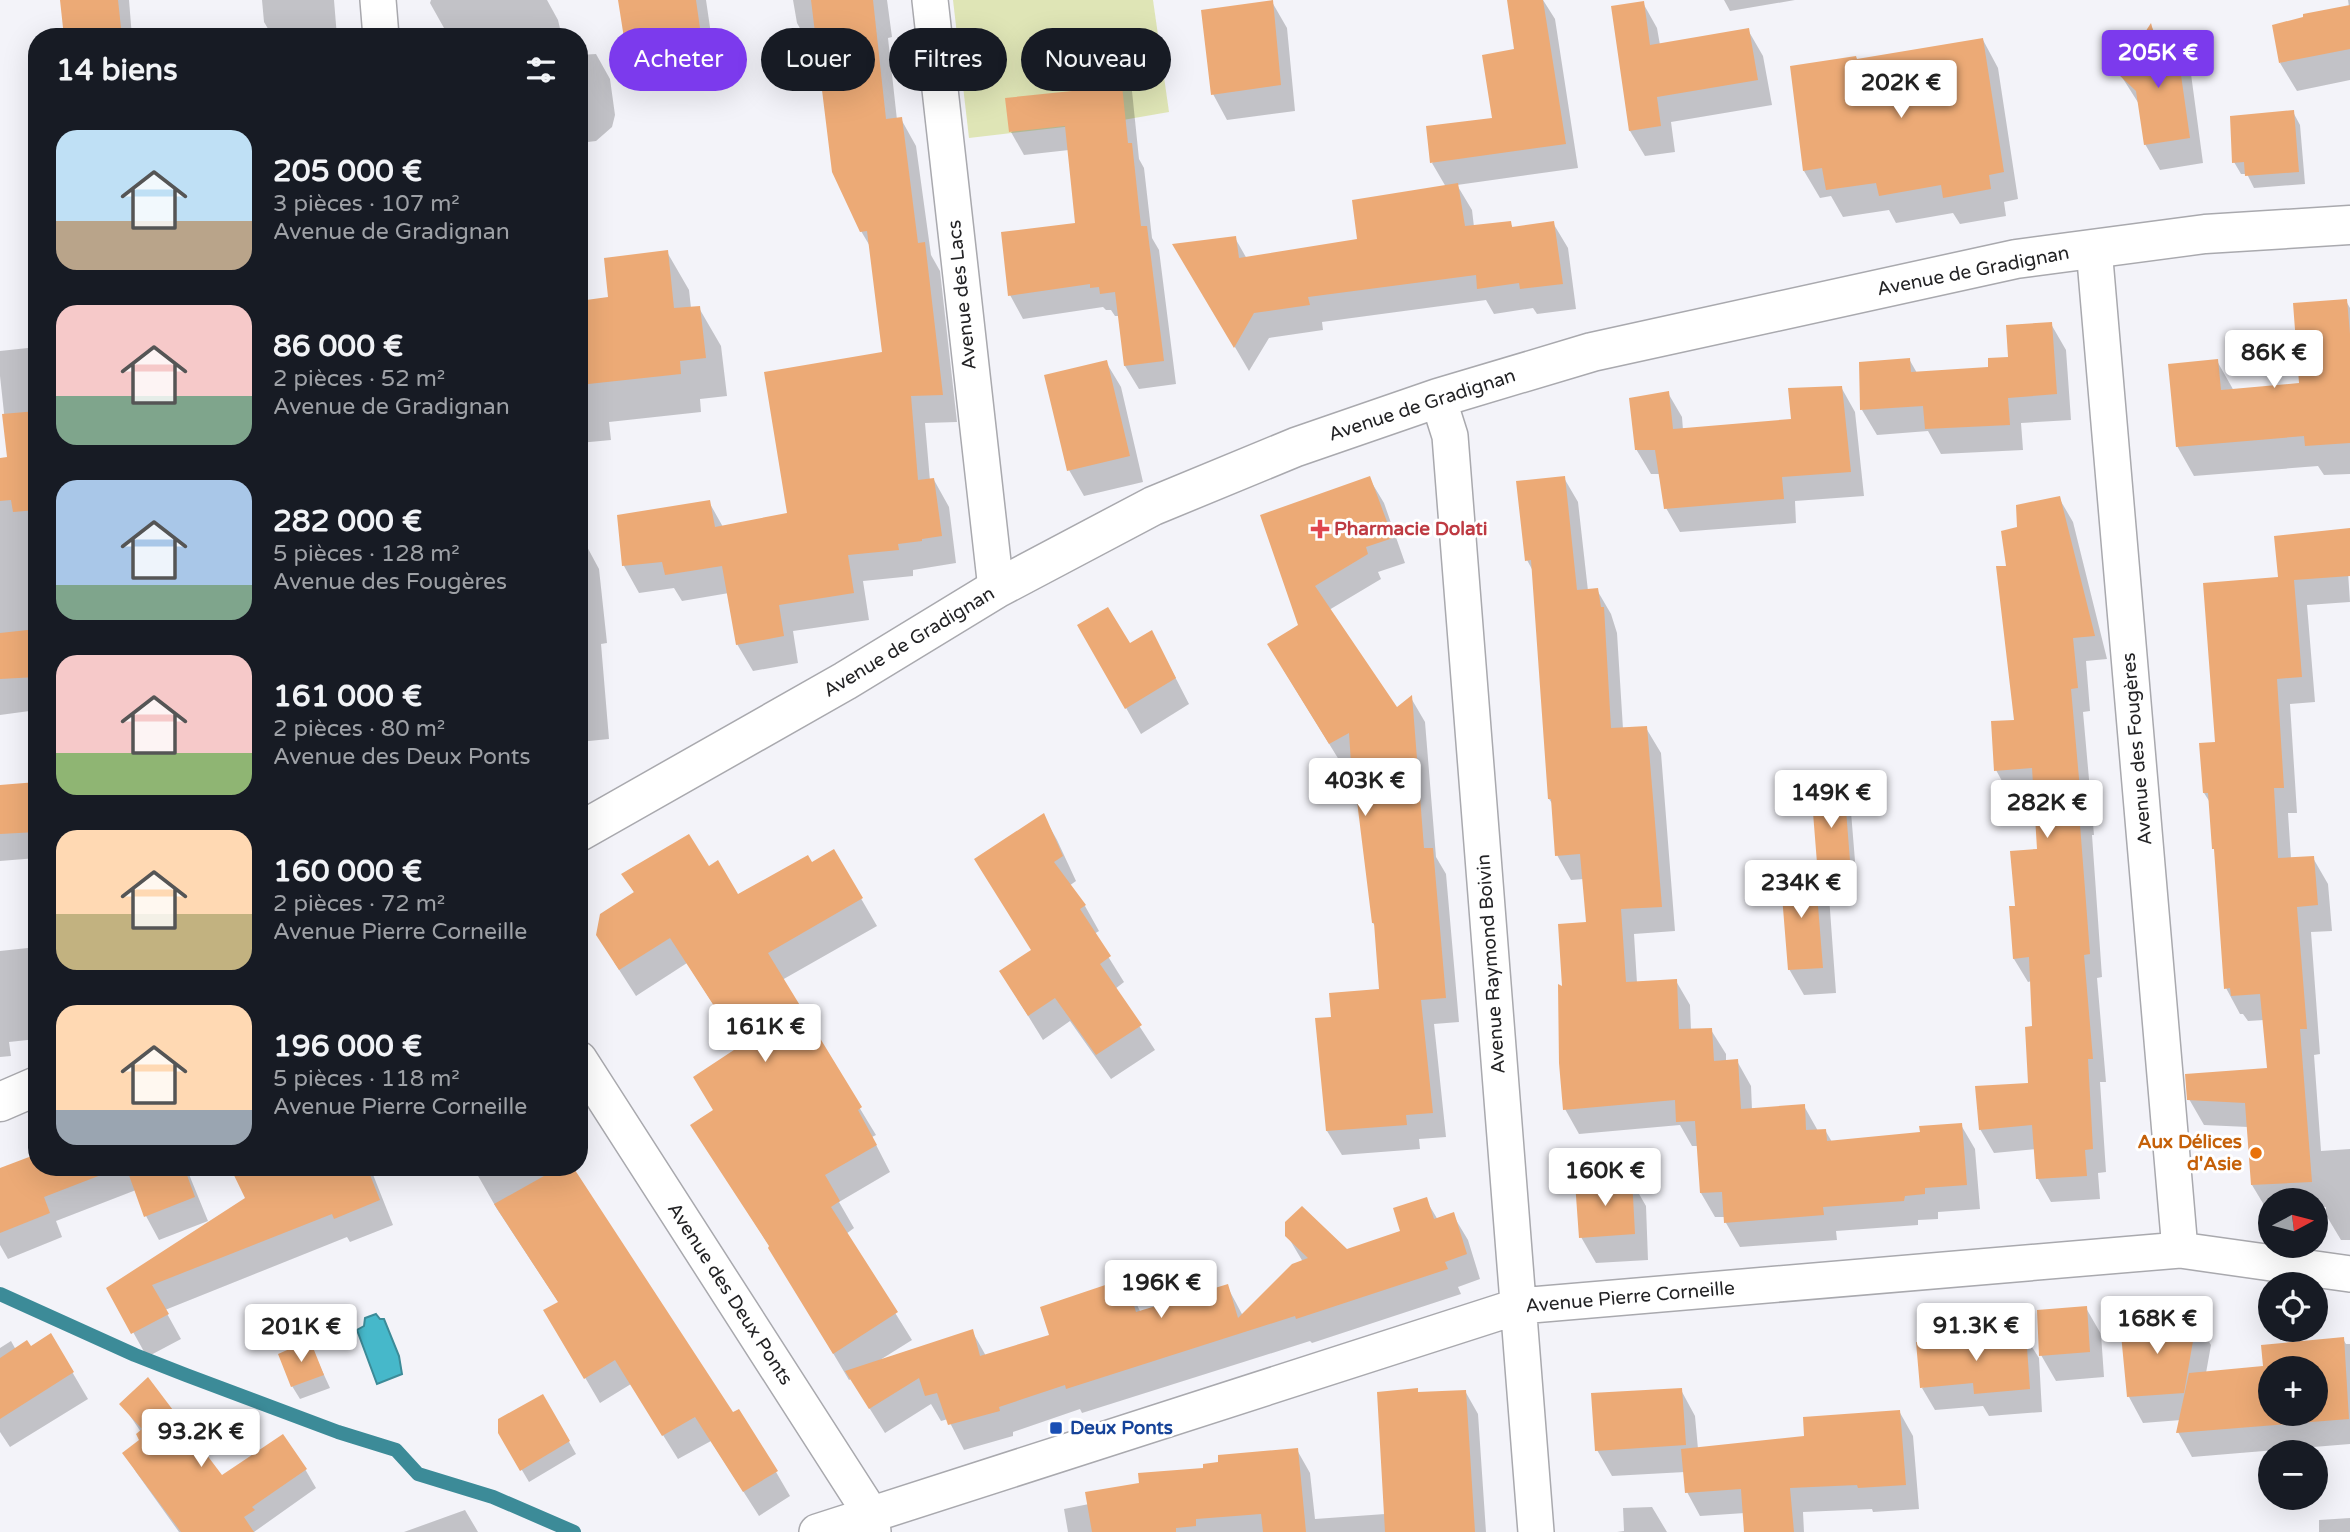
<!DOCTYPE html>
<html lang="fr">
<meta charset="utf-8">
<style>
:root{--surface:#171b24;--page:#242831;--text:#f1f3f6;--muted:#9ea1a6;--accent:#7c3aed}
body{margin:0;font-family:"Varela Round",sans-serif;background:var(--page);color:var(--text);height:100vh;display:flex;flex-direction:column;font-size:26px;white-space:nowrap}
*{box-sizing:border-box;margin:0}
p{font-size:23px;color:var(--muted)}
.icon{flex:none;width:38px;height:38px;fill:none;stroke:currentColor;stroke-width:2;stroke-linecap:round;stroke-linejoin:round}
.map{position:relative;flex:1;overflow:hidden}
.panel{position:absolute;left:28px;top:28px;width:560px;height:1148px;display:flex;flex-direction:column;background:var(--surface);border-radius:28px;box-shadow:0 7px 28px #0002}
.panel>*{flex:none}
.top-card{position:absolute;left:609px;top:28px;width:665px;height:63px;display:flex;gap:14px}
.needle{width:46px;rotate:83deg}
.controls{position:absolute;left:2258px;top:1188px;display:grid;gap:14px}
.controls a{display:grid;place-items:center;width:70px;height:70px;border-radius:50%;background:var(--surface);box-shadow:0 7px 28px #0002;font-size:35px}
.price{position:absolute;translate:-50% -60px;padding:0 16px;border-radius:7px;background:#fff;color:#222;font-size:23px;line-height:46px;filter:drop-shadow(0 2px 4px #0008)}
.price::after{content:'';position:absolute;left:50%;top:42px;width:21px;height:16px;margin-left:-10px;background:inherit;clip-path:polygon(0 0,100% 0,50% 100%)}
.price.active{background:var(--accent);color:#fff}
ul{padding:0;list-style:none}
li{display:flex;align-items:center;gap:21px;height:175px;padding:0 28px}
li span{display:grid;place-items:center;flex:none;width:196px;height:140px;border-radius:21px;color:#555}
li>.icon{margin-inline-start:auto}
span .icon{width:84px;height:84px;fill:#fffc;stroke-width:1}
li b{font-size:30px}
h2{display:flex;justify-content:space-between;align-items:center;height:84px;padding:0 28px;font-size:30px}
.chip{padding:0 24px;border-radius:32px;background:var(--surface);box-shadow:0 7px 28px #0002;font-size:24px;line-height:63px}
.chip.active{background:var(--accent);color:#fff}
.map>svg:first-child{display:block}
.green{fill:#dfe5b6}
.water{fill:#46b8ca;stroke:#3c8b98;stroke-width:2}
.shadow{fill:#0003;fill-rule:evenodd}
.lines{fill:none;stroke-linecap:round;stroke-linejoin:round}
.stream{stroke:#3c8b98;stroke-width:14}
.building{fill:#ecaa76;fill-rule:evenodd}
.street-casing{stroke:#a9a9ae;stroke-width:38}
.secondary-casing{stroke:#a9a9ae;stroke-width:41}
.street{stroke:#fff;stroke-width:35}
.secondary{stroke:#fff;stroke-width:38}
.health-dot{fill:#e0444e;stroke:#fff;stroke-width:2.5}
.food-dot{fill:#e8710a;stroke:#fff;stroke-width:2.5}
.transit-dot{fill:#1a4fb4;stroke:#fff;stroke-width:2.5}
.labels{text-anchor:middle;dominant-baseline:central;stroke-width:6;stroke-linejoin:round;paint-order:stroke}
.street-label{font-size:19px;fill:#232325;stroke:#fff}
.health-label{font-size:19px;font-weight:bold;fill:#be3a42;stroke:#fff;text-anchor:start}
.food-label{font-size:19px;font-weight:bold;fill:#c56008;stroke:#fff;text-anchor:end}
.transit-label{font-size:19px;font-weight:bold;fill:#164399;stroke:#fff;text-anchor:start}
</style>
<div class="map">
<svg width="2350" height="1532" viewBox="0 0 2350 1532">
<rect width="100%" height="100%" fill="#f3f3f9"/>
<!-- green -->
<path class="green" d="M953 0H1153L1169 112 1117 121 969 138Z"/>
<!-- water -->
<path class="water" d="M376 1314 380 1319H384L399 1356 402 1374 377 1384 357 1330 364 1326 365 1318Z"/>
<!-- shadow -->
<path class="shadow" d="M62 0H129L132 37H66Z
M262 0H334L337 37H273L264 22Z
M431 0H547L558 20 562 37H458L444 28 430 3Z
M620 0H708H706L717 75 644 83 629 56Z
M793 0H887L892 37 888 38 897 120 901 119 916 146 931 255 940 271 957 422 925 423 930 481 934 480 949 507 956 563 913 570V576L863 581 869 620 793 631 798 663 753 671 737 644 729 593 682 601 674 588 639 593 624 566 619 517 709 502 723 527 789 514 884 354 871 248 861 231 819 49 812 50 797 23Z
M1518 0H1543L1555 19 1578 168 1457 185 1472 210 1474 227 1510 223 1513 228 1553 223 1568 248 1576 309 1537 314 1533 308 1494 314 1486 300 1322 322 1323 330 1269 338 1249 371 1175 245 1235 238 1247 259 1359 240 1446 187 1432 163 1494 120 1516 50Z
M1724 0H1795L1730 11Z
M2348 0H2350V80L2297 91 2280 63 2349 7Z
M1272 2 1287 28 1295 111 1227 120 1213 94Z
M1643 3 1657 28 1660 45 1748 30 1763 56 1772 105 1671 122 1675 152 1645 156 1630 131 1613 7Z
M2151 26 2165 50 2176 49 2191 74 2203 163 2160 170 2145 144 2139 104 2120 74Z
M1116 38 1129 62 1139 159 1144 168 1152 238 1159 250 1176 384 1139 389 1125 366 1119 316H1115L1111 310H1106L1103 307 1023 319 1010 295 1077 224 1069 150 1024 155 1011 132 1074 93Z
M1983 40 1998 68 2018 199 2004 202 2006 216 1960 224 1953 213 1896 223 1889 210 1843 217 1831 196 1820 198 1804 171 1857 60Z
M596 54 610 79 615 115 612 127 596 141 579 143V55Z
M2293 112 2300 125 2305 184 2254 188 2247 174H2241L2234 162Z
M667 252 689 290 691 308H699L721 346 727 396 700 399 701 412 609 422 611 440 579 443V302L610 299Z
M37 257V291L33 258Z
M2346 301 2350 308V474L2324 475 2318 466 2194 476 2177 446 2217 361 2234 391 2301 384Z
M2051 324 2066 350 2071 420 2021 423 2023 450 1941 454 1928 431 1877 435 1862 410 1909 359 1917 373 1989 368 2010 359Z
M37 347V710L0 715V460L9 459 0 376V351Z
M1106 362 1121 387 1143 482 1084 496 1069 470Z
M1841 387 1855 412 1864 496 1795 501 1796 523 1680 532 1666 508 1661 474H1651L1636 449 1668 393 1682 417 1683 430 1793 421Z
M1369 478 1384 503 1405 563 1378 572 1381 579 1329 610 1397 710 1411 698 1425 722 1436 857 1446 874 1459 1022 1434 1024 1446 1137 1419 1139 1420 1149 1342 1155 1327 1131 1333 1018 1381 991 1376 927 1373 923 1358 798 1355 793 1353 763 1344 768 1283 669 1300 626 1263 516Z
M1564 478 1578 502 1588 591 1597 590 1611 614 1617 633 1623 729 1646 728 1661 753 1675 931 1634 934 1637 983 1676 981 1690 1005 1691 1031 1711 1030 1726 1054V1062L1737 1061 1751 1086 1752 1110 1804 1106 1818 1131 1825 1130 1832 1142 1922 1134 1961 1125 1975 1149 1980 1209 1938 1212V1219L1918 1220V1225L1836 1231 1837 1240 1740 1247 1726 1223 1725 1217H1715L1701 1193 1698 1146H1692L1680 1125 1579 1134 1565 1109 1564 989 1588 924 1584 879 1571 880 1557 855 1554 806 1549 799 1534 573 1527 560Z
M2059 498 2073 522 2107 659 2086 661 2090 711 2083 712 2094 835H2092L2102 977 2097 978 2106 1082H2100L2106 1172 2098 1173 2100 1199 2051 1202 2038 1179 2036 1149 1994 1153 1980 1129 2030 1085 2034 1028 2032 981 2028 982 2014 959 2017 908 2039 851 2035 792 2009 794 1996 770 2015 722 2008 567 2019 529Z
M585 543 599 569 607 643 601 644 609 739 579 742V544Z
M2347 557 2350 602 2307 605 2315 702 2290 704 2297 813H2288L2291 859 2313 858 2328 884 2332 931 2311 932 2320 1054 2314 1055 2321 1151 2350 1149V1240H2341L2326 1215V1207H2315V1200H2270V1210H2267L2252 1185 2248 1127 2204 1125 2189 1099 2269 1070 2264 1020 2248 1021 2243 1014H2240L2226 988 2211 804 2204 793 2217 744 2280 578Z
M1079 626 1130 645 1152 632 1189 704 1141 734Z
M37 784V858L0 861V787Z
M1844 799 1851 812 1856 873 1826 875 1819 863Z
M1043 815 1057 840 1076 881 1069 886 1085 906 1099 931 1094 934 1124 982 1115 989 1155 1050 1111 1079 1070 1021 1043 1040 1001 972 1032 951Z
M834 852 877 926 782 980 876 1135 872 1137 890 1172 839 1202 854 1228 846 1234 912 1340 880 1360 972 1331 986 1356 1051 1337 1125 1281 1141 1313 1227 1286 1243 1316 1303 1262 1287 1235 1346 1251 1403 1232 1426 1200 1438 1220 1453 1215 1468 1240 1480 1279 1458 1287 1461 1294 1312 1343 1310 1341 1082 1413 1080 1409 1013 1432V1436L964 1450 948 1419 941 1421 931 1404 885 1433 851 1379 849 1380 770 1247 692 1125 715 1111 741 1048 687 963 636 996 614 962 635 894 624 875 708 868 738 896 812 864Z
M1814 871 1829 896 1836 993 1804 995 1789 969Z
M37 947V1039L9 1042 11 1056 0 1057V951Z
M37 1167H186L208 1221 159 1240 146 1216 136 1190 56 1221 62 1237 8 1259 0 1245V1170Z
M252 1167H370L393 1225 350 1242 347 1237 165 1310 181 1339 147 1357 109 1289 248 1198Z
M473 1167H571L733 1415 776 1472 790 1496 759 1516 711 1441 678 1459 631 1384 600 1403 546 1311 559 1303 497 1209Z
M1631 1180 1646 1206 1648 1260 1596 1263 1581 1237Z
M2086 1308 2101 1334 2104 1377 2056 1381 2041 1355Z
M2196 1320 2211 1345 2206 1373 2265 1368 2343 1339 2346 1344H2350V1444L2192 1457 2178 1432 2181 1420 2143 1423 2129 1397ZM2270 1368H2315V1414H2270Z
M51 1336 88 1399 10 1447 0 1432V1348L11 1341 16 1350 30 1349Z
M2025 1336 2039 1358 2042 1412 1989 1416 1983 1406 1935 1410 1922 1388Z
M309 1342 330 1388 300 1399 292 1386Z
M1681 1390 1695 1416 1698 1449 1806 1438 1899 1411 1913 1436 1919 1509 1873 1512 1872 1509 1803 1512 1804 1532H1746L1745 1513 1700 1516 1687 1492 1685 1472 1612 1476 1597 1450Z
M1465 1391 1478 1414 1486 1532H1068L1064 1509 1089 1504 1141 1485 1297 1450 1310 1473 1315 1519 1385 1514 1419 1394Z
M543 1396 576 1454 529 1482 500 1433Z
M122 1404 222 1477 305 1469 316 1488 254 1532H179L136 1472 125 1453 141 1440V1432Z
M1652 1507 1667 1532H1617L1624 1531 1623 1508Z
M465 1510 478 1532H404Z
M2350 1518V1532H2319V1520Z"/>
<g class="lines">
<!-- stream -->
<path class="stream" d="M0 1294 135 1355 186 1375 338 1432 396 1450 418 1474 493 1497 574 1532"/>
</g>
<!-- building -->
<path class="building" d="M60 0H118L122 37H64Z
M618 0H696L703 49 627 57Z
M811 0H873L886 119 902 117 918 243 925 242 943 395 911 396 918 480 934 478 942 536 922 539V541L898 544 899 550 848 555 854 593 779 605 784 636 736 645 722 566 665 575 662 562 622 566 617 515 710 500 715 527 787 513 764 372 882 352 867 231 860 232 832 172Z
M1273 0 1281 85 1211 95 1201 10Z
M1507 0H1543L1566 144 1430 163 1426 126 1492 118 1482 55 1514 49Z
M1644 1 1650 45 1749 28 1758 80 1657 97 1661 126 1629 131 1611 6Z
M2350 5V49L2279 63 2272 25 2303 17V14Z
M2151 23 2158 49 2177 47 2190 138 2144 145 2136 91 2118 74Z
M1117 37 1128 143H1132L1141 226H1147L1164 361 1124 366 1115 292 1100 294 1099 287 1090 288V284L1008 296 1001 232 1075 223 1065 126 1009 132 1005 98 1072 91 1067 42Z
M1983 38 2004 172 1989 175 1991 189 1943 198 1941 185 1879 196 1876 183 1826 190 1822 168 1803 171 1790 66 1856 56 1857 59Z
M2294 110 2299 172 2245 176 2244 162 2232 163 2230 116Z
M1458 183 1465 226 1511 221 1512 227 1554 221 1563 284 1520 289 1519 283 1477 289 1476 275 1308 297 1310 305 1254 313 1234 348 1172 244 1236 236 1239 258 1357 239 1352 200Z
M668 250 674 308 700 306 706 358 680 361 681 374 579 385V301L608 297 604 258Z
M2347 299 2350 334V443L2305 446 2304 436 2176 447 2168 364 2218 359 2221 390 2299 383 2293 303Z
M2052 322 2057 394 2008 398 2010 425 1925 429 1923 406 1860 410 1859 362 1910 358 1911 372 1988 367V358L2008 357 2006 325Z
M1107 360 1130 456 1067 471 1044 375Z
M1842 386 1851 472 1782 477 1784 499 1664 509 1655 450H1635L1629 398 1669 391 1673 429 1791 419 1788 388Z
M37 411V510L13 512 11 500 0 501V458L7 457 2 414Z
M1370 476 1393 538 1366 547 1368 554 1315 586 1397 707 1412 695 1424 848H1433L1446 998 1421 1000 1433 1113 1406 1115 1407 1125 1326 1131 1315 1018 1331 1017 1329 993 1379 989 1374 923H1372L1356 793H1353L1349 733 1329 744 1267 644 1298 625 1260 515Z
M1565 476 1577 590 1598 588 1601 607H1604L1611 728 1647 726 1662 907 1621 909 1626 982 1677 979 1679 1029 1712 1028 1714 1061 1738 1059 1741 1109 1805 1104 1806 1130 1826 1129 1827 1141 1920 1132 1919 1126 1962 1123 1967 1185 1925 1188V1194L1905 1196 1904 1201 1823 1207 1824 1215 1724 1223 1722 1192 1700 1193 1695 1121 1676 1122 1675 1100 1563 1110 1559 1063 1558 984 1562 986 1558 924 1586 922 1580 854 1555 856 1551 799H1548L1531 560 1525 561 1516 481Z
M2060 496 2095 636 2073 638 2078 688 2071 689 2082 812H2079L2090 954 2084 955 2093 1059H2088L2093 1149 2085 1150 2087 1176 2036 1179 2032 1125 1979 1130 1975 1086 2028 1083 2025 1027 2032 1026 2029 957 2013 959 2009 906H2015L2010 851 2037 849 2032 768 1994 771 1991 721 2014 720 1996 566H2006L2001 531 2017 527 2016 505Z
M2350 528V576L2294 580 2302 677 2277 679 2284 788H2274L2278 858 2314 856 2318 905 2297 907 2307 1029H2300L2312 1182 2251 1185 2245 1103 2187 1100 2185 1074 2267 1068 2260 994 2231 996 2230 988 2224 989 2214 849H2212L2208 793H2203L2199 743 2215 742 2203 583 2278 577 2274 536Z
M1108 607 1130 643 1152 630 1176 678 1125 709 1077 625Z
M37 629V677L0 679V633Z
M37 782V832L0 834V785Z
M1845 797 1850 861 1817 863 1812 800Z
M1044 813 1063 856 1054 862 1086 905 1080 909 1111 956 1100 964 1142 1025 1096 1055 1055 998 1028 1016 999 971 1031 950 974 859Z
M689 834 709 866 718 860 738 894 808 855 812 862 834 849 863 898 768 953 862 1107 858 1110 877 1145 825 1175 840 1201 831 1207 898 1312 833 1354 768 1248 769 1246 690 1125 713 1110 693 1077 740 1046 670 938 619 970 596 935 600 914 634 892 621 874Z
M1815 869 1823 968 1788 970 1780 871Z
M37 1154V1167H114V1170L44 1197 50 1213 0 1233V1168Z
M126 1167H184L195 1197 144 1217Z
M230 1167H367L380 1200 334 1219 332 1214 152 1285 169 1314 131 1334 106 1288 245 1198Z
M560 1167H573L733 1412 739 1409 778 1471 743 1492 695 1417 662 1436 615 1360 584 1379 543 1310 558 1302 494 1204Z
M1632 1178 1635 1234 1579 1238 1575 1182Z
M1427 1197 1434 1219 1454 1212 1467 1254 1445 1262 1448 1269 1296 1319 1295 1316 1066 1389 1065 1385 999 1407 1000 1411 948 1425 937 1393 925 1396 919 1378 869 1409 845 1371 973 1329 980 1356 1049 1335 1040 1307 1126 1278 1136 1312 1228 1284 1238 1318 1292 1264 1308 1258 1285 1236V1222L1302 1206 1347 1249 1400 1231 1393 1208Z
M2087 1306 2090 1352 2039 1356 2037 1310Z
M2197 1318 2184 1393 2127 1397 2120 1324Z
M51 1333 74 1372 0 1419V1358L27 1340 31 1346Z
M2026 1334 2030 1389 1974 1394 1973 1383 1920 1388 1916 1342Z
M2344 1337 2349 1419 2176 1433 2189 1373 2263 1366 2261 1345ZM2270 1368H2315V1414H2270Z
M310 1340 324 1375 291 1387 278 1354Z
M148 1377 222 1475 283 1434 307 1469 252 1507 255 1510 244 1517 254 1532H181L122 1453 139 1440 136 1434 142 1429 119 1404Z
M1418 1388V1392L1466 1390 1475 1532H1385L1377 1392Z
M1682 1388 1686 1445 1595 1451 1591 1393Z
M543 1394 570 1441 520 1471 498 1433V1419Z
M1900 1410 1906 1485 1858 1488 1857 1485 1790 1488 1794 1532H1744L1741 1489 1685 1493 1681 1449 1804 1436 1803 1417Z
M1298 1448 1306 1532H1263L1261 1514 1196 1519V1526L1176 1528V1532H1092L1085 1492 1139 1483 1138 1473 1203 1468V1464L1218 1462V1455Z"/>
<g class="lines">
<!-- street casing -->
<g class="street-casing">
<path id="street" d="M378 0 381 37
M930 0 996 589
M2094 248 2180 1250
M1438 398 1450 436 1536 1532
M579 1059 871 1514 873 1532
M817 1532 1519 1306 2180 1250 2350 1274"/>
</g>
<!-- secondary casing -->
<g class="secondary-casing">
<path id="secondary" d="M579 832 845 681 996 589 1153 506 1296 447 1438 398 1592 352 2016 259 2205 234 2350 225
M0 1102 37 1086"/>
</g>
<!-- street -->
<use href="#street" class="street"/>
<!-- secondary -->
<use href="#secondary" class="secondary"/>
</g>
<!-- markers -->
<path class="health-dot" d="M1316.5 518.5h7v7h7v7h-7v7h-7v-7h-7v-7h7z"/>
<circle class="food-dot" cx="2256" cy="1153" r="7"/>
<rect class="transit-dot" x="1049" y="1421" width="14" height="14" rx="3.5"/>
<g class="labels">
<!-- street labels -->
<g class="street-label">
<text transform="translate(1973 271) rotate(-11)">Avenue de Gradignan</text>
<text transform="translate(962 295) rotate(-96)">Avenue des Lacs</text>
<text transform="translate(1422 405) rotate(-18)">Avenue de Gradignan</text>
<text transform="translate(909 642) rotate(-31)">Avenue de Gradignan</text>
<text transform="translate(2137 749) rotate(-95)">Avenue des Fougères</text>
<text transform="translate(1491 964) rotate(-94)">Avenue Raymond Boivin</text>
<text transform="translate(730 1294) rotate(57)">Avenue des Deux Ponts</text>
<text transform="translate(1630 1297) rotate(-5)">Avenue Pierre Corneille</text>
</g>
<!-- health labels -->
<g class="health-label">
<text x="1334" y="529">Pharmacie Dolati</text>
</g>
<!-- food labels -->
<g class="food-label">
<text x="2242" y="1142">Aux Délices<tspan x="2242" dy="22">d'Asie</tspan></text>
</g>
<!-- transit labels -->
<g class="transit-label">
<text x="1070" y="1428">Deux Ponts</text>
</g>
</g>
</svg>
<div class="controls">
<a><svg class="needle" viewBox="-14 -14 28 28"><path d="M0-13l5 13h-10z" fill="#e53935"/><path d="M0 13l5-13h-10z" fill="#9ea1a6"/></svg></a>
<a><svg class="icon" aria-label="locate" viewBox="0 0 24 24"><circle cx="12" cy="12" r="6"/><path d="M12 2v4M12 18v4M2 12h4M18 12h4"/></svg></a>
<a>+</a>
<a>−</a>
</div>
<b class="price active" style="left:2158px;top:90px">205K €</b>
<b class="price" style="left:1901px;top:120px">202K €</b>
<b class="price" style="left:2274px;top:390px">86K €</b>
<b class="price" style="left:1365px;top:818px">403K €</b>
<b class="price" style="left:1831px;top:830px">149K €</b>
<b class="price" style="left:2047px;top:840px">282K €</b>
<b class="price" style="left:1801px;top:920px">234K €</b>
<b class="price" style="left:765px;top:1064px">161K €</b>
<b class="price" style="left:1605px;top:1208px">160K €</b>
<b class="price" style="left:1161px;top:1320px">196K €</b>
<b class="price" style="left:2157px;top:1356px">168K €</b>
<b class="price" style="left:1976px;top:1363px">91.3K €</b>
<b class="price" style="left:301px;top:1364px">201K €</b>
<b class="price" style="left:201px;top:1469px">93.2K €</b>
<div class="top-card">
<a class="chip active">Acheter</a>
<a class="chip">Louer</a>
<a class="chip">Filtres</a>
<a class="chip">Nouveau</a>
</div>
<section class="panel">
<h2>14 biens<svg class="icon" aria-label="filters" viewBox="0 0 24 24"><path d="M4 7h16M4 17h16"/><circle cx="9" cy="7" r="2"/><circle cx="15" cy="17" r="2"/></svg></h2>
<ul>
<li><span style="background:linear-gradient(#bfe0f5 65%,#b9a48a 0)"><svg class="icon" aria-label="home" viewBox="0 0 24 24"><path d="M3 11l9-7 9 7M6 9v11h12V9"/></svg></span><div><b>205 000 €</b><p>3 pièces · 107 m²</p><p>Avenue de Gradignan</p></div></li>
<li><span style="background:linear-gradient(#f6c9c9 65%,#7fa58c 0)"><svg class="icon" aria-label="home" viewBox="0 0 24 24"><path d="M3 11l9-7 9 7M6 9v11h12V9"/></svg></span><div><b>86 000 €</b><p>2 pièces · 52 m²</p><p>Avenue de Gradignan</p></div></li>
<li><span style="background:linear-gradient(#a9c7e8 75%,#7fa58c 0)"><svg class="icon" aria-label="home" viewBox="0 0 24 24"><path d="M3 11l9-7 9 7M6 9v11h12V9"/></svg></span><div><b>282 000 €</b><p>5 pièces · 128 m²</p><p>Avenue des Fougères</p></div></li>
<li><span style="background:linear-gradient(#f6c9c9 70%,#8fb573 0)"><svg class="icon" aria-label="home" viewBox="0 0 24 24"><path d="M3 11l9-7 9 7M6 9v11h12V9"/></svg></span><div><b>161 000 €</b><p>2 pièces · 80 m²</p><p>Avenue des Deux Ponts</p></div></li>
<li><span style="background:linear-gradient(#ffd9b3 60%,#c2b280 0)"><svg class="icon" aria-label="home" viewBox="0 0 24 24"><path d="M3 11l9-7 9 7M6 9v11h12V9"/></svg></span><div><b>160 000 €</b><p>2 pièces · 72 m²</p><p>Avenue Pierre Corneille</p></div></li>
<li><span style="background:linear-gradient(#ffd9b3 75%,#9aa5b1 0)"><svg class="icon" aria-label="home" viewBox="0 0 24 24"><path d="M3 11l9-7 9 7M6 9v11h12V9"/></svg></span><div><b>196 000 €</b><p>5 pièces · 118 m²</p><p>Avenue Pierre Corneille</p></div></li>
</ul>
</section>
</div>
